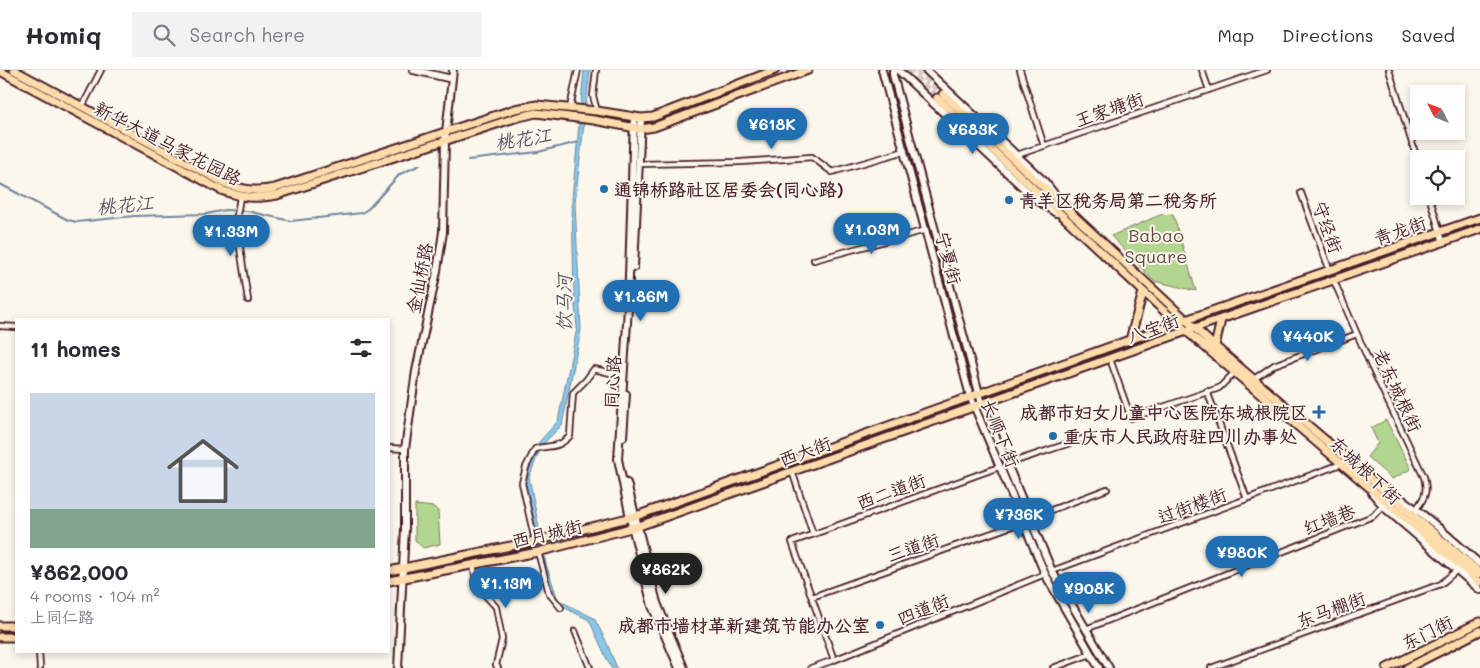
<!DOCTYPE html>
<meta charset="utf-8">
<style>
:root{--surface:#fff;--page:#f2f2f3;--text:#2b2b33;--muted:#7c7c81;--line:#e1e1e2;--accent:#1f6fb2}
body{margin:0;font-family:Mali,"LXGW WenKai TC",sans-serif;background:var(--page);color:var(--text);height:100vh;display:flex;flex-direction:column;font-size:19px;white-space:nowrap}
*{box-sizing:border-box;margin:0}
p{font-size:16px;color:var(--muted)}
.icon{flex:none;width:28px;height:28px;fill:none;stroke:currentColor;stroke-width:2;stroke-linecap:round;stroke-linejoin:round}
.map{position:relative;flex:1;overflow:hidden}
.panel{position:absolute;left:15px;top:248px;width:375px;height:335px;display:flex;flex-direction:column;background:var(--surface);border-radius:0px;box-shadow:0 2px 8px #0003}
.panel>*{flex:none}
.needle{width:32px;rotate:312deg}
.fabs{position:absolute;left:1410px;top:15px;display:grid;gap:10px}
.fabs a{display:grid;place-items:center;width:55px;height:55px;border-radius:0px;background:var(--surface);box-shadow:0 2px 8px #0003;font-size:25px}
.price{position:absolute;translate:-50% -42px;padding:0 11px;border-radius:18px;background:var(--accent);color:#fff;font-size:16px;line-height:32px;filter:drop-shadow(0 1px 2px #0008)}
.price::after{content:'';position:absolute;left:50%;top:30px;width:15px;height:11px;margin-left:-8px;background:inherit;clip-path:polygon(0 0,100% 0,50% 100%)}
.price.current{background:#222;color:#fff}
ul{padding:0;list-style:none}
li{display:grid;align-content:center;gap:10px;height:265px;padding:0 15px}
li span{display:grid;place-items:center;height:155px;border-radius:0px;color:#555}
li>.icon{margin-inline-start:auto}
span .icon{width:90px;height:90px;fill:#fffc;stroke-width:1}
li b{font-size:21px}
h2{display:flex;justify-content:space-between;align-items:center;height:60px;padding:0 15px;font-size:21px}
header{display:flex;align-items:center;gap:30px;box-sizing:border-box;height:70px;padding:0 25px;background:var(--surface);border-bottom:1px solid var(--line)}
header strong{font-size:24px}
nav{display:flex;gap:28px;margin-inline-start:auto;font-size:18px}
.search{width:350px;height:45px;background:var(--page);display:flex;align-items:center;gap:12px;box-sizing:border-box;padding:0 18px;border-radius:0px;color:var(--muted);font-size:19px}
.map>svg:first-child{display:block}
.green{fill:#b2d590;stroke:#7e7a5e}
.water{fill:#88c8e9;stroke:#6f849d}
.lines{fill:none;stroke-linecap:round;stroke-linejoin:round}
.stream{stroke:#6f849d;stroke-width:2}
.primary-tunnel{stroke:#d8ccc5;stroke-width:7;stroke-dasharray:7 3.5;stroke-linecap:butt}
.street-casing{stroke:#4a1f2b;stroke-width:8}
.secondary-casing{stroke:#4a1f2b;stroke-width:10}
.primary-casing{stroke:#4a1f2b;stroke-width:11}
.street{stroke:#fbf7ec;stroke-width:4.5}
.secondary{stroke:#fbf7ec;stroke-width:6}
.primary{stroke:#fddcac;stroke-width:7}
.poi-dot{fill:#1f6fb2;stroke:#fbf7ec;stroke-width:2}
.labels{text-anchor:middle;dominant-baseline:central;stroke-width:4;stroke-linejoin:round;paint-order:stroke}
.street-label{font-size:18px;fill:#4a1f2b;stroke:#fbf7ec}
.poi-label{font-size:18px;font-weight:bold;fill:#4a1f2b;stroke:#fbf7ec;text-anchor:start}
.park-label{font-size:18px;fill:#644c44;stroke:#fbf7ec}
.water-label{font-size:19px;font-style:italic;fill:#5d5264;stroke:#fbf7ec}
</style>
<header>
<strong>Homiq</strong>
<div class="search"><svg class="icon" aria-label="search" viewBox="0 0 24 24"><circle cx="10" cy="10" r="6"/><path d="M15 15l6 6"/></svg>Search here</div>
<nav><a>Map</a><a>Directions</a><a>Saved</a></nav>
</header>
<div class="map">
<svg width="1480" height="598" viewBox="0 0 1480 598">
<rect width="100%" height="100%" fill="#fbf7ec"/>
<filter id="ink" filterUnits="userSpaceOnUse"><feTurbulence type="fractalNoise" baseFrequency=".02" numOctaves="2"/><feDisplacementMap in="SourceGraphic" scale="10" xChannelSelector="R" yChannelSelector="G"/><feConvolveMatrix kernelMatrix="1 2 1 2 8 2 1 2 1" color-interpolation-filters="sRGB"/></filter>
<g filter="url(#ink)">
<!-- green -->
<path class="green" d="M1173 144 1196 221 1154 211 1111 166 1160 145Z
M1386 350 1411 399 1392 409 1367 387 1378 373 1371 358Z
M415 435 434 437 438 441 440 474 423 478 415 470Z"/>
<!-- water -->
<path class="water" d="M584 0H590L575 133 581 260 562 355 542 375 529 407 546 494 557 527 560 531 594 548 606 571 617 598H611L589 550 565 538 551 525 526 425 525 409 539 372 558 351 577 258 574 224 572 130Z"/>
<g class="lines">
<!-- stream -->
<path class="stream" d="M468 90 538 82 578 72
M0 114 68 150 77 152 134 146 206 144 225 140 247 141 291 151 362 143 369 138 400 104 420 95"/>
<!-- primary-tunnel -->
<path class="primary-tunnel" d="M907 0 937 28
M917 0 943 24"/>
<!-- street casing -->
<g class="street-casing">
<path id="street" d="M596 0 593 26 597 41
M1020 0 1044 76
M1202 0 1209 20
M1389 0 1419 95
M82 37 101 0
M570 38 578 0
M1017 85 1267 0
M638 94 741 92 812 87 832 102 905 81
M1301 123 1330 201
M1429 126 1443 172
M240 127 236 151 248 230
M814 190 926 160
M1334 211 1371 296 1424 407C1428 421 1425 428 1416 439
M0 256 16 257
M1110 289 1131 348 1219 318 1234 303
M1254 309 1274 295 1357 264
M1207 321 1247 429
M389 378 405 379
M1007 394 1082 369
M792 401 813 464
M1030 448 1107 419
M535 471 522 413 526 397 535 379C551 374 556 380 570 366L573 323 586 310 594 299 623 306
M538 482 549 523 561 538
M473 494 477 516 496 537 502 569 496 595 498 598
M1052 501 1341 394
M812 527 1023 452
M1086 559 1373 446 1382 436
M575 561 590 598
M39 581 40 598
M834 590 792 472 999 397
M811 598 834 590 1045 504
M1053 598 1091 584
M1211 598 1441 514 1457 500"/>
</g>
<!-- secondary casing -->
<g class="secondary-casing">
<path id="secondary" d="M413 0 452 9
M882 0 970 326 1045 504 1099 598
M893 0V5L982 334 1052 501 1109 598
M898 0 1034 128 1056 143
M926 0 1045 112 1057 127
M634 47 628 238 618 389 630 448 652 536 679 598
M634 197 641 48
M623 367 626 324
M627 413 657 533 684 598
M1383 417C1419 438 1449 467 1480 494
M1372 423 1387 440 1480 520
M398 598 405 458V379L416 301 437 201 443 162 445 71 453 0"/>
</g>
<!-- primary casing -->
<g class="primary-casing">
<path id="primary" d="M14 0 224 113C242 120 256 122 275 118L515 39 537 35 597 41 641 48 653 47 775 0
M0 1 221 120C243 128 254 129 277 125L515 48 536 43 594 50 641 59 654 57 808 0
M943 24 1211 273 1344 386 1480 503
M937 28 1177 253 1480 512
M1130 270 1143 222
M1215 276 1221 250
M389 501 535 471 636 446 1177 253 1480 148
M389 511 538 482 639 456 1195 258 1480 159
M0 556H16
M0 567H16
M1387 598 1480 552
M1407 598 1480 561"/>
</g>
<!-- street -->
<use href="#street" class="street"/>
<!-- secondary -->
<use href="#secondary" class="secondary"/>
<!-- primary -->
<use href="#primary" class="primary"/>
</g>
</g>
<!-- markers -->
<g class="poi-dot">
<circle cx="604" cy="119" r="5"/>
<circle cx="1009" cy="130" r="5"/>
<path d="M1316.5 334.5h5v5h5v5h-5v5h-5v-5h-5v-5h5z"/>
<circle cx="1053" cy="366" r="5"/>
<circle cx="880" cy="555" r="5"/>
</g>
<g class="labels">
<!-- street labels -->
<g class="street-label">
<text transform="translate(1109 39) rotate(-19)">王家塘街</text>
<text transform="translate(168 73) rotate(27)">新华大道马家花园路</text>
<text transform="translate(1328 157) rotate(70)">守经街</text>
<text transform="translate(1400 160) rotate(-19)">青龙街</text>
<text transform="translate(949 188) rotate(75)">宁夏街</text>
<text transform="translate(419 208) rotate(-79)">金仙桥路</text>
<text transform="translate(1153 258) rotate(-20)">八宝街</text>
<text transform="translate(612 312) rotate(-87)">同心路</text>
<text transform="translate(1398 320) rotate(65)">老东城根街</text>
<text transform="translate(1001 363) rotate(68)">长顺下街</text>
<text transform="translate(805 381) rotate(-20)">西大街</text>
<text transform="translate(1366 400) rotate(43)">东城根下街</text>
<text transform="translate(891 421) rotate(-20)">西二道街</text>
<text transform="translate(1192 435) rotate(-20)">过街楼街</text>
<text transform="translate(1329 449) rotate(-21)">红墙巷</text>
<text transform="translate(547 463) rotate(-13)">西月城街</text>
<text transform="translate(913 477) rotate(-19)">三道街</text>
<text transform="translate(923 539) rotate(-22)">四道街</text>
<text transform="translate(1331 539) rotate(-20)">东马棚街</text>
<text transform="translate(1427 562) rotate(-26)">东门街</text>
</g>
<!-- poi labels -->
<g class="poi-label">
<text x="614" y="119">通锦桥路社区居委会(同心路)</text>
<text x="1019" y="130">青羊区税务局第二税务所</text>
<text x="1308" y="342" text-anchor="end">成都市妇女儿童中心医院东城根院区</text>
<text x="1063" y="366">重庆市人民政府驻四川办事处</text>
<text x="870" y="555" text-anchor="end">成都市墙材革新建筑节能办公室</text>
</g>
<!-- park labels -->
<g class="park-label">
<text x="1156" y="165">Babao<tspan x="1156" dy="21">Square</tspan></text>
</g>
<!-- water labels -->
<g class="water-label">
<text transform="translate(523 68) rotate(-9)">桃花江</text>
<text transform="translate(125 134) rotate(-5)">桃花江</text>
<text transform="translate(563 233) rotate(-90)">饮马河</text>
</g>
</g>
</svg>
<div class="fabs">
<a><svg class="needle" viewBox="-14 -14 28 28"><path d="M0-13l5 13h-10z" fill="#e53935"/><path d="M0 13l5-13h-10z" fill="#7c7c81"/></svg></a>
<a><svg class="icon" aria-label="locate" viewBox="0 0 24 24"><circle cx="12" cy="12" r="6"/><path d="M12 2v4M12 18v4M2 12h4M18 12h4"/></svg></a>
</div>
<b class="price" style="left:772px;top:80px">¥618K</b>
<b class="price" style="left:973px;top:85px">¥683K</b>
<b class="price" style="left:872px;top:185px">¥1.03M</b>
<b class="price" style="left:231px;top:187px">¥1.33M</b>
<b class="price" style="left:641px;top:252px">¥1.86M</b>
<b class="price" style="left:1308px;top:292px">¥440K</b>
<b class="price" style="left:1019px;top:470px">¥736K</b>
<b class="price" style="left:1242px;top:508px">¥980K</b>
<b class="price current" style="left:666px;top:525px">¥862K</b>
<b class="price" style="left:506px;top:539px">¥1.13M</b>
<b class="price" style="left:1089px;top:544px">¥908K</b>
<section class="panel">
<h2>11 homes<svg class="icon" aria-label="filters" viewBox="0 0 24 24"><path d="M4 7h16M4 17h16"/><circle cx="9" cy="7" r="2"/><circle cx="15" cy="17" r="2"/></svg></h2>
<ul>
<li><span style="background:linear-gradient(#c9d6e8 75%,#7fa58c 0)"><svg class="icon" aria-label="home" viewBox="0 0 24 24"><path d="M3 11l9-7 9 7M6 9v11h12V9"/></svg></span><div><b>¥862,000</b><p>4 rooms · 104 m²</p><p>上同仁路</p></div></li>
</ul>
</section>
</div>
